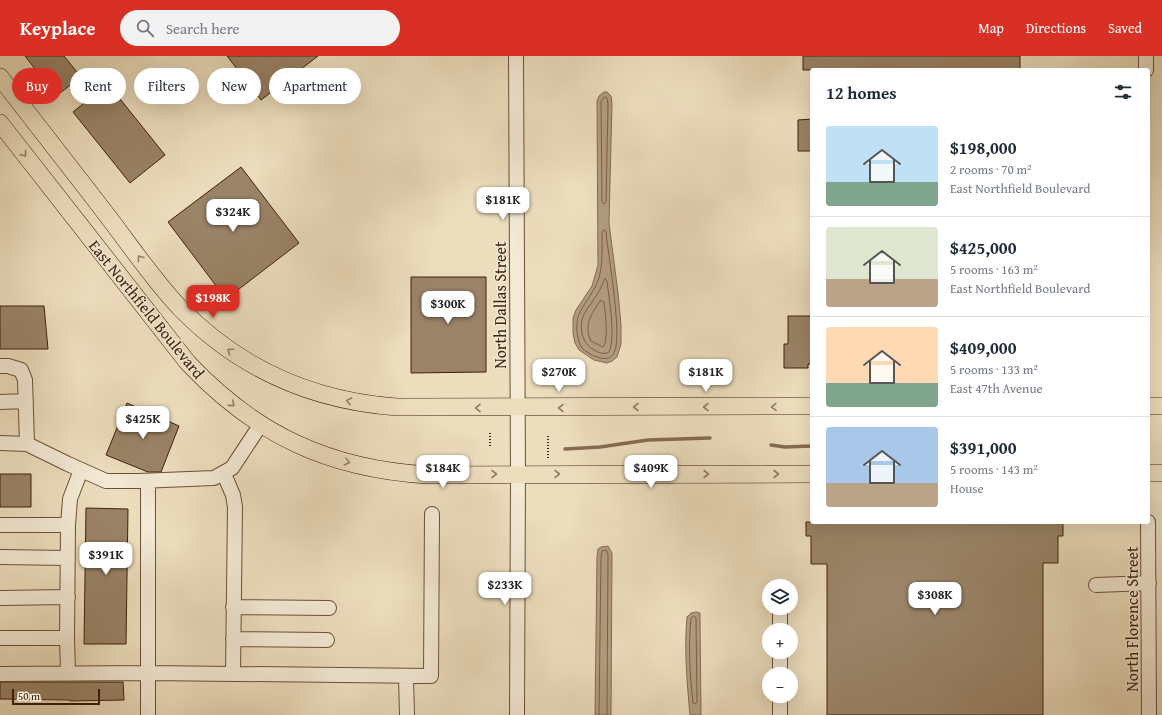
<!DOCTYPE html>
<meta charset="utf-8">
<style>
:root{--surface:#fff;--page:#f2f2f3;--text:#1f2937;--muted:#747a83;--line:#e0e1e3;--accent:#d93025}
body{margin:0;font-family:"Gentium Book Plus",serif;background:var(--page);color:var(--text);height:100vh;display:flex;flex-direction:column;font-size:15px;white-space:nowrap}
*{box-sizing:border-box;margin:0}
p{font-size:13px;color:var(--muted)}
.icon{flex:none;width:22px;height:22px;fill:none;stroke:currentColor;stroke-width:2;stroke-linecap:round;stroke-linejoin:round}
.map{position:relative;flex:1;overflow:hidden}
.panel{position:absolute;left:810px;top:12px;width:340px;height:456px;display:flex;flex-direction:column;background:var(--surface);border-radius:4px;box-shadow:0 4px 16px #0002}
.panel>*{flex:none}
.top-card{position:absolute;left:12px;top:12px;width:380px;height:36px;display:flex;gap:8px}
.tools{position:absolute;left:762px;top:523px;display:grid;gap:8px}
.tools a{display:grid;place-items:center;width:36px;height:36px;border-radius:50%;background:var(--surface);box-shadow:0 4px 16px #0002;font-size:20px}
.scale{position:absolute;left:12px;bottom:10px;width:88px;box-sizing:border-box;padding-left:4px;border:2px solid #41210a;border-top:0;font-size:11px;line-height:14px;white-space:nowrap;color:#41210a;-webkit-text-stroke:3px #f3e9d4;paint-order:stroke}
.price{position:absolute;translate:-50% -34px;padding:0 9px;border-radius:8px;background:#fff;color:#222;font-size:13px;line-height:26px;filter:drop-shadow(0 1px 2px #0008)}
.price::after{content:'';position:absolute;left:50%;top:24px;width:12px;height:9px;margin-left:-6px;background:inherit;clip-path:polygon(0 0,100% 0,50% 100%)}
.price.selected{background:var(--accent);color:#fff}
ul{padding:0;list-style:none}
li{display:flex;align-items:center;gap:12px;height:100px;padding:0 16px}
li+li{border-top:1px solid var(--line)}
li span{display:grid;place-items:center;flex:none;width:112px;height:80px;border-radius:4px;color:#555}
li>.icon{margin-inline-start:auto}
span .icon{width:48px;height:48px;fill:#fffc;stroke-width:1}
li b{font-size:17px}
h2{display:flex;justify-content:space-between;align-items:center;height:48px;padding:0 16px;font-size:17px}
.chip{padding:0 14px;border-radius:18px;background:var(--surface);box-shadow:0 4px 16px #0002;font-size:14px;line-height:36px}
.chip.selected{background:var(--accent);color:#fff}
header{display:flex;align-items:center;gap:24px;box-sizing:border-box;height:56px;padding:0 20px;background:var(--accent);color:#fff}
header strong{font-size:19px}
nav{display:flex;gap:22px;margin-inline-start:auto;font-size:14px}
.search{width:280px;height:36px;background:var(--page);display:flex;align-items:center;gap:10px;box-sizing:border-box;padding:0 14px;border-radius:22px;color:var(--muted);font-size:15px}
.map>svg:first-child{display:block}
.water{fill:#b29d80;stroke:#856b51}
.lines{fill:none;stroke-linecap:round;stroke-linejoin:round}
.shore{stroke:#7a5f45;stroke-width:1}
.stream{stroke:#856b51;stroke-width:3.5}
.building{fill:#9a8367;stroke:#41210a}
.minor-casing{stroke:#6c5037;stroke-width:16}
.major-casing{stroke:#41210a;stroke-width:18}
.path{stroke:#41210a;stroke-width:2;stroke-dasharray:1 2;stroke-linecap:butt}
.minor{stroke:#f3e9d4;stroke-width:14}
.major{stroke:#ecddbd;stroke-width:17}
.oneway{stroke:#967f64}
.labels{text-anchor:middle;dominant-baseline:central;stroke-width:3;stroke-linejoin:round;paint-order:stroke}
.street-label{font-size:16px;fill:#41210a;stroke:#f3e9d4}
</style>
<header>
<strong>Keyplace</strong>
<div class="search"><svg class="icon" aria-label="search" viewBox="0 0 24 24"><circle cx="10" cy="10" r="6"/><path d="M15 15l6 6"/></svg>Search here</div>
<nav><a>Map</a><a>Directions</a><a>Saved</a></nav>
</header>
<div class="map">
<svg width="1162" height="659" viewBox="0 0 1162 659">
<rect width="100%" height="100%" fill="#ecddbd"/>
<filter id="stains"><feTurbulence type="fractalNoise" baseFrequency=".005" numOctaves="4"/><feColorMatrix values="0 0 0 0 .2 0 0 0 0 .09 0 0 0 0 .02 0 0 0 .5 -.17"/></filter>
<radialGradient id="worn" r=".72"><stop offset=".6" stop-color="#630" stop-opacity="0"/><stop offset="1" stop-color="#630" stop-opacity=".3"/></radialGradient>
<!-- water -->
<path class="water" d="M604 36H607L611 40 612 47 609 167 618 237 621 269V288L617 301 612 305 607 307 594 304 579 294 575 287 573 277V262L576 254 592 230 598 209 597 45 599 40Z
M608 490 612 497 611 659H595L597 501 598 493 601 491Z
M696 556 700 557V560L701 659H690C687 627 684 593 687 561L691 557Z"/>
<g class="lines">
<!-- shore -->
<path class="shore" d="M605 41 607 42 608 48 606 146 604 148 602 146 601 46Z
M605 174 606 176C608 199 623 281 614 297 609 306 599 302 592 299 589 297 585 295 582 292 576 283 575 265 580 256 586 244 595 235 599 222 603 207 602 192 602 176Z
M605 223 607 225C609 243 616 281 609 296 604 299 599 297 594 294 582 288 578 270 584 258 588 251 594 244 598 237 601 233 602 227 605 223Z
M600 245H602L604 246C605 256 609 284 603 291L591 285C583 269 592 257 600 245Z
M694 560 696 562 697 646 695 648 693 647C690 620 688 589 691 563Z
M599 659 601 501 602 495 606 494 608 498 607 659"/>
<!-- stream -->
<path class="stream" d="M771 389 785 391 812 390
M565 393 600 391 648 384 710 382"/>
</g>
<!-- building -->
<path class="building" d="M25 0H64L81 21 56 40Z
M227 0H318L261 44Z
M803 0H1020V14H803Z
M108 28 165 99 130 127 73 56Z
M812 63V95H798V64Z
M241 111 299 187 226 243 168 166Z
M411 221H486V316L411 317Z
M0 250H44L48 293H0Z
M788 260H812V308H808V312H784V288H788Z
M127 347 179 370 161 416H148L106 399Z
M0 418H31V451H0Z
M86 452 128 453 126 588H84Z
M806 466H1063V480H1058V507H1043V659H827V508H811V480H806Z
M0 626H123L124 644 70 645V644L0 643Z"/>
<g class="lines">
<!-- minor casing -->
<g class="minor-casing">
<path id="minor" d="M516 0 518 418 517 659
M1146 0V14
M0 310H8L21 314 25 324 27 388
M0 346 26 345
M0 387 27 388 68 408 106 425H139L214 422 232 412 261 368
M224 418 233 439 235 451 233 617
M148 425V659
M1148 466 1149 659
M0 469H68L70 443 81 414
M68 469 67 582 68 617
M0 501 68 502
M1096 529 1149 527
M0 542 68 541
M233 551 329 552
M780 552V574
M0 582H67
M233 583 327 584
M780 596V618
M0 618 148 617 431 620 432 458
M406 621 407 659
M780 640V659"/>
</g>
<!-- major casing -->
<g class="major-casing">
<path id="major" d="M0 21C35 67 71 112 106 158 130 189 154 225 181 253 240 313 313 345 397 351L812 350
M0 67 188 307C256 379 329 413 428 419L812 418
M1148 350H1162
M1148 417H1162"/>
</g>
<!-- path -->
<path class="path" d="M490 377V392
M548 380V402"/>
<!-- minor -->
<use href="#minor" class="minor"/>
<!-- major -->
<use href="#major" class="major"/>
</g>
<!-- one-way arrows -->
<defs><path id="oneway-chevron" d="M-2-3.5L2.5 0L-2 3.5" fill="none" stroke-width="1.6" stroke-linecap="round" stroke-linejoin="round"/></defs>
<g class="oneway">
<use href="#oneway-chevron" transform="translate(24 98) rotate(52)"/>
<use href="#oneway-chevron" transform="translate(140 202) rotate(-128)"/>
<use href="#oneway-chevron" transform="translate(230 295) rotate(-145)"/>
<use href="#oneway-chevron" transform="translate(349 345) rotate(-168)"/>
<use href="#oneway-chevron" transform="translate(232 348) rotate(41)"/>
<use href="#oneway-chevron" transform="translate(636 351) rotate(180)"/>
<use href="#oneway-chevron" transform="translate(706 351) rotate(180)"/>
<use href="#oneway-chevron" transform="translate(774 351) rotate(179)"/>
<use href="#oneway-chevron" transform="translate(478 352) rotate(180)"/>
<use href="#oneway-chevron" transform="translate(561 352) rotate(180)"/>
<use href="#oneway-chevron" transform="translate(347 406) rotate(14)"/>
<use href="#oneway-chevron" transform="translate(494 418)"/>
<use href="#oneway-chevron" transform="translate(557 418)"/>
<use href="#oneway-chevron" transform="translate(706 418)"/>
<use href="#oneway-chevron" transform="translate(776 418)"/>
</g>
<g class="labels">
<!-- street labels -->
<g class="street-label">
<text transform="translate(500 249) rotate(-90)">North Dallas Street</text>
<text transform="translate(147 253) rotate(51)">East Northfield Boulevard</text>
<text transform="translate(1132 563) rotate(-90)">North Florence Street</text>
</g>
</g>
<rect width="100%" height="100%" filter="url(#stains)"/>
<rect width="100%" height="100%" fill="url(#worn)"/>
</svg>
<div class="tools">
<a><svg class="icon" aria-label="layers" viewBox="0 0 24 24"><path d="M12 4l9 5-9 5-9-5zM3 14l9 5 9-5"/></svg></a>
<a>+</a>
<a>−</a>
</div>
<div class="scale">50 m</div>
<b class="price" style="left:503px;top:165px">$181K</b>
<b class="price" style="left:233px;top:177px">$324K</b>
<b class="price selected" style="left:213px;top:263px">$198K</b>
<b class="price" style="left:448px;top:269px">$300K</b>
<b class="price" style="left:559px;top:337px">$270K</b>
<b class="price" style="left:706px;top:337px">$181K</b>
<b class="price" style="left:143px;top:384px">$425K</b>
<b class="price" style="left:443px;top:433px">$184K</b>
<b class="price" style="left:651px;top:433px">$409K</b>
<b class="price" style="left:106px;top:520px">$391K</b>
<b class="price" style="left:505px;top:550px">$233K</b>
<b class="price" style="left:935px;top:560px">$308K</b>
<div class="top-card">
<a class="chip selected">Buy</a>
<a class="chip">Rent</a>
<a class="chip">Filters</a>
<a class="chip">New</a>
<a class="chip">Apartment</a>
</div>
<section class="panel">
<h2>12 homes<svg class="icon" aria-label="filters" viewBox="0 0 24 24"><path d="M4 7h16M4 17h16"/><circle cx="9" cy="7" r="2"/><circle cx="15" cy="17" r="2"/></svg></h2>
<ul>
<li><span style="background:linear-gradient(#bfe0f5 70%,#7fa58c 0)"><svg class="icon" aria-label="home" viewBox="0 0 24 24"><path d="M3 11l9-7 9 7M6 9v11h12V9"/></svg></span><div><b>$198,000</b><p>2 rooms · 70 m²</p><p>East Northfield Boulevard</p></div></li>
<li><span style="background:linear-gradient(#dfe7d0 65%,#b9a48a 0)"><svg class="icon" aria-label="home" viewBox="0 0 24 24"><path d="M3 11l9-7 9 7M6 9v11h12V9"/></svg></span><div><b>$425,000</b><p>5 rooms · 163 m²</p><p>East Northfield Boulevard</p></div></li>
<li><span style="background:linear-gradient(#ffd9b3 70%,#7fa58c 0)"><svg class="icon" aria-label="home" viewBox="0 0 24 24"><path d="M3 11l9-7 9 7M6 9v11h12V9"/></svg></span><div><b>$409,000</b><p>5 rooms · 133 m²</p><p>East 47th Avenue</p></div></li>
<li><span style="background:linear-gradient(#a9c7e8 70%,#b9a48a 0)"><svg class="icon" aria-label="home" viewBox="0 0 24 24"><path d="M3 11l9-7 9 7M6 9v11h12V9"/></svg></span><div><b>$391,000</b><p>5 rooms · 143 m²</p><p>House</p></div></li>
</ul>
</section>
</div>
